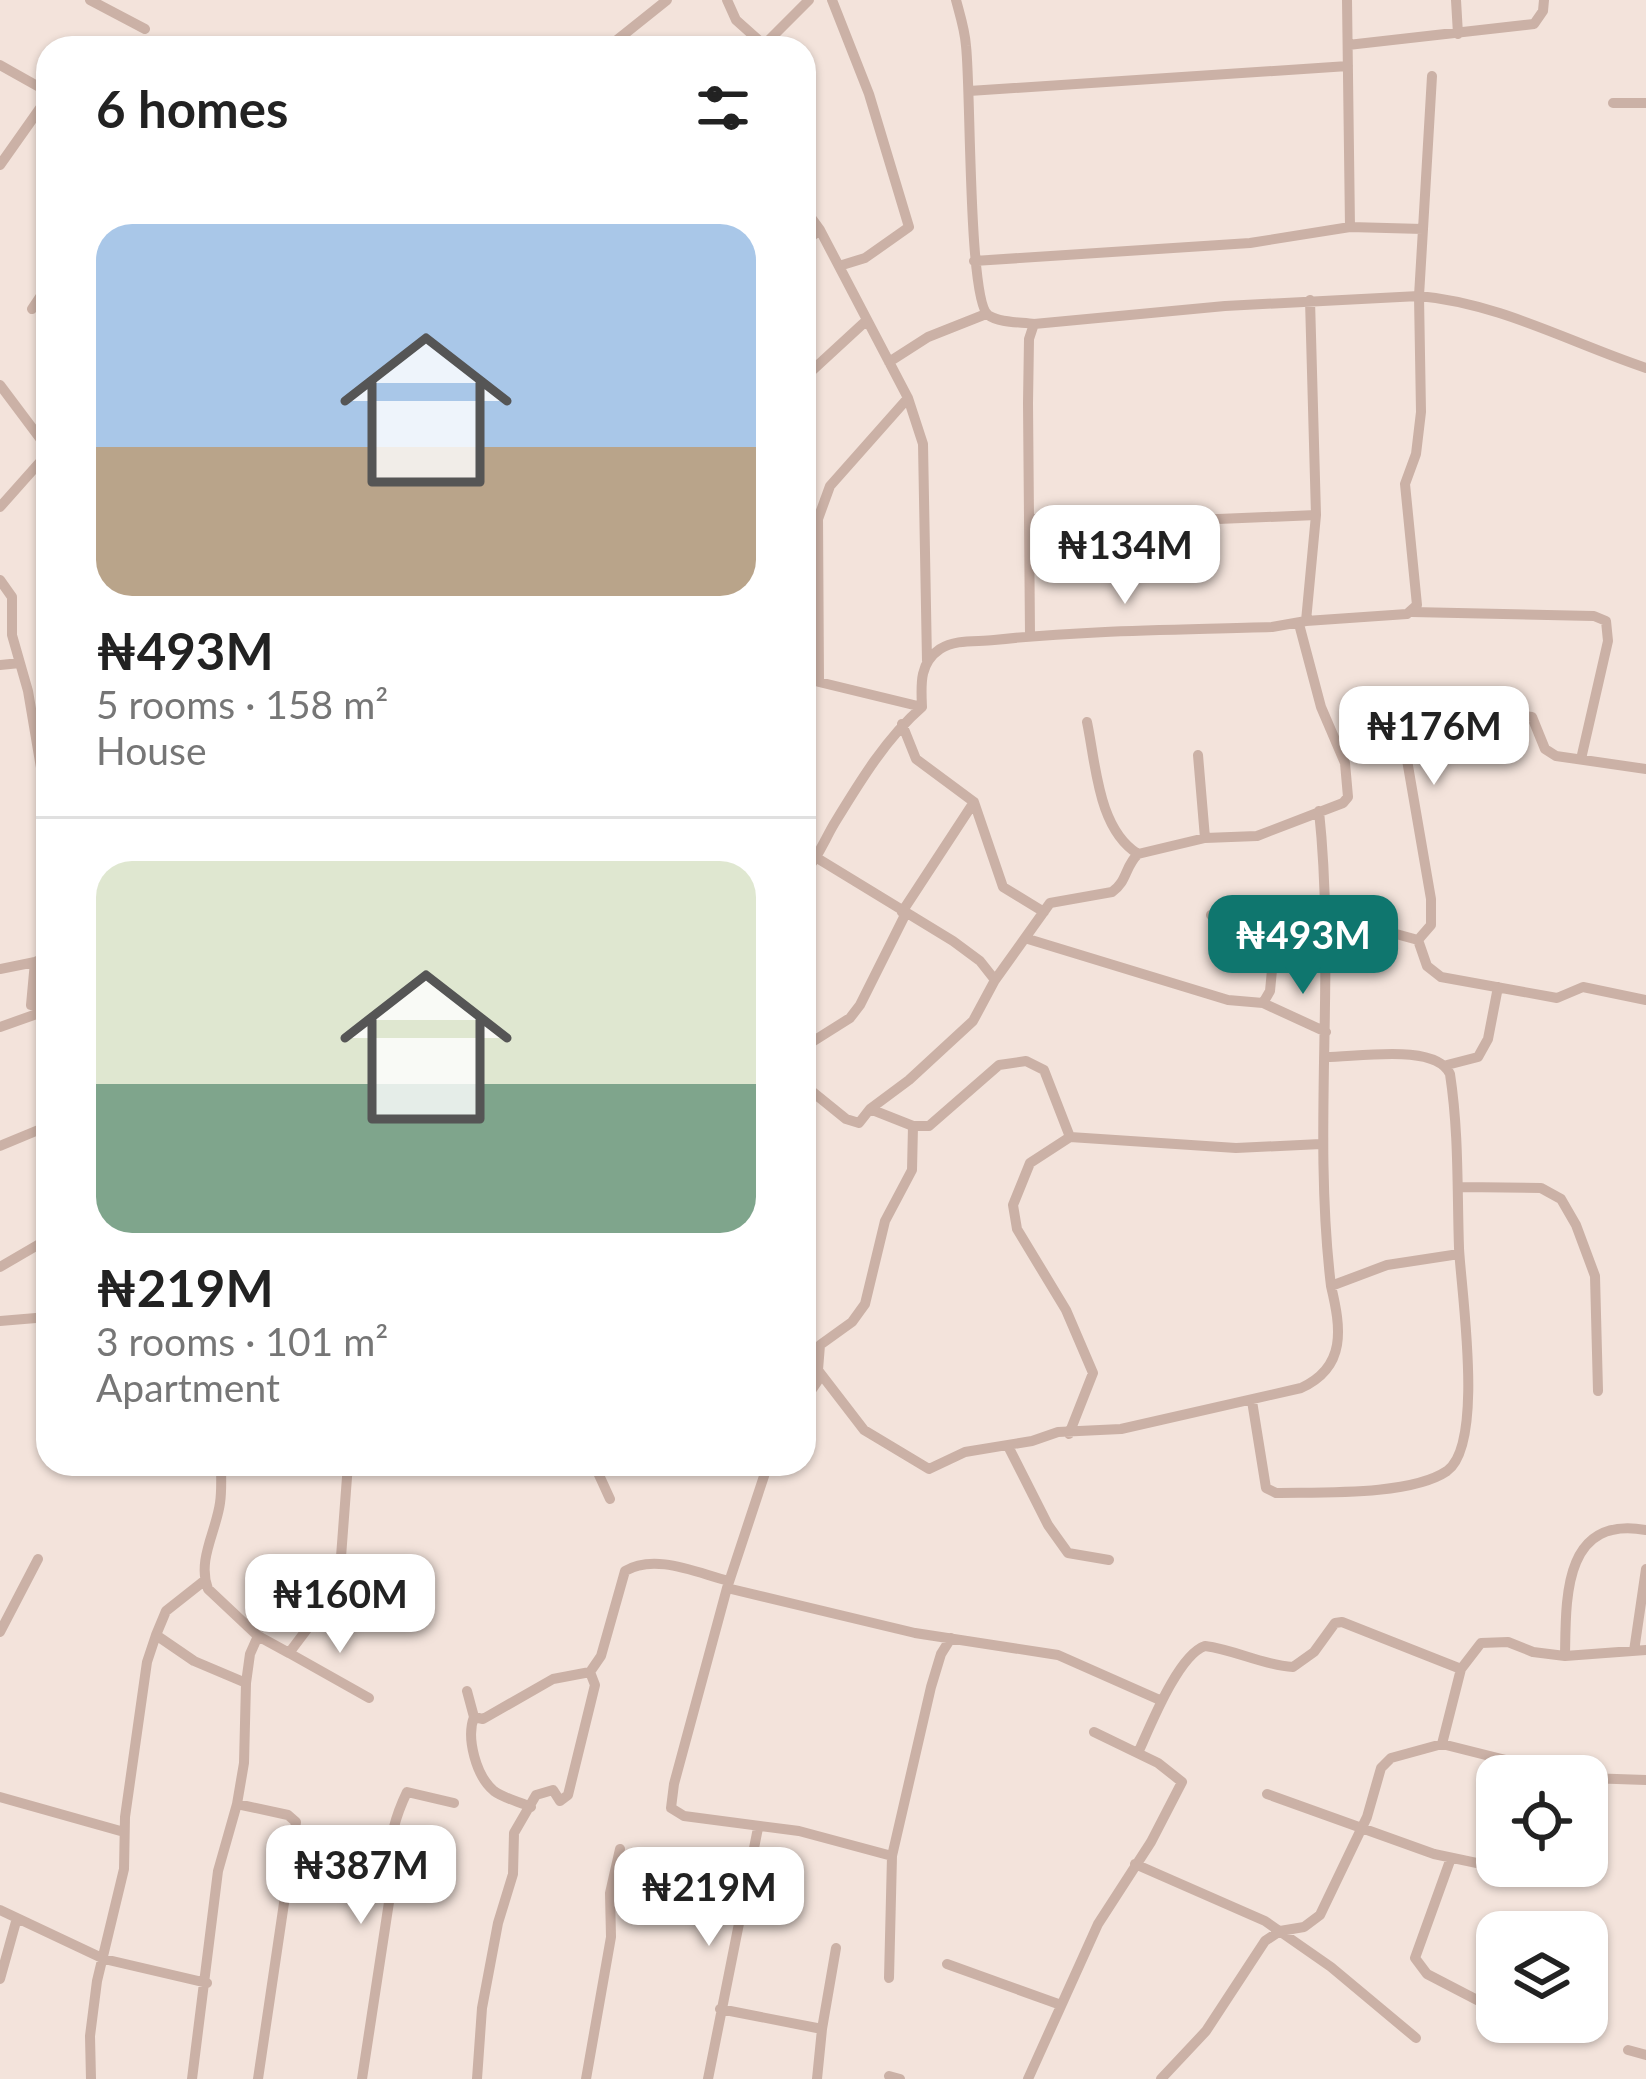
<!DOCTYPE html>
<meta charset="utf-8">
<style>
:root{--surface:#fff;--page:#f6f6f6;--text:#222;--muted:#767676;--line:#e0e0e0;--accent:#0f766e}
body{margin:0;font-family:Lato,sans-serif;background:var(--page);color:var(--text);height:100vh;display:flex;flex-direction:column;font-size:45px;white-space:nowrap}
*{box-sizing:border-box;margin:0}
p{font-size:39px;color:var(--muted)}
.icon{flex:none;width:66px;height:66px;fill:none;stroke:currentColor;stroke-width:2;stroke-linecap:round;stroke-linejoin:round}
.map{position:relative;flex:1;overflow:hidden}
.sheet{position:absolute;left:36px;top:36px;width:780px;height:1440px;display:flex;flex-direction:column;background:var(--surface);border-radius:36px;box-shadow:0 3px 9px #0004}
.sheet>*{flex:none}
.buttons{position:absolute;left:1476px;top:1755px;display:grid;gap:24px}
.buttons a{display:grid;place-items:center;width:132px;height:132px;border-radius:24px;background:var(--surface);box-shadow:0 3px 9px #0004;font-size:60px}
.price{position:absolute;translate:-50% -102px;padding:0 27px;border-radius:24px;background:#fff;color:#222;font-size:39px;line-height:78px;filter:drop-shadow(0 3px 6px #0008)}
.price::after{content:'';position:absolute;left:50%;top:72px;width:36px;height:27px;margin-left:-18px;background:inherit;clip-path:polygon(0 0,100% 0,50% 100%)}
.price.active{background:var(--accent);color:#fff}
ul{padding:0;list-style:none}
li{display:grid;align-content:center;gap:24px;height:636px;padding:0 60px}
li+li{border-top:3px solid var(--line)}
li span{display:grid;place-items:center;height:372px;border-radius:36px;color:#555}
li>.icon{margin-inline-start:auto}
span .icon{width:216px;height:216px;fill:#fffc;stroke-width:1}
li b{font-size:51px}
h2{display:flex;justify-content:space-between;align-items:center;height:144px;padding:0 60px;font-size:51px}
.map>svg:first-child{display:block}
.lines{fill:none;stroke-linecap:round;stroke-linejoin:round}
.street{stroke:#cbb1a6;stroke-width:10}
</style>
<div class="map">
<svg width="1646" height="2079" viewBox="0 0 1646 2079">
<rect width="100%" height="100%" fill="#f3e3db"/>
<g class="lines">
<!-- street -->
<path class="street" d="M90 0 145 29
M727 0 736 20 764 45
M832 0 869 94 909 227 865 258 839 266
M956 0C960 15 965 30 966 46 971 87 968 299 988 315 999 323 1021 322 1034 324
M1347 0 1350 227
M1456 0 1458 34
M1348 45 1534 24 1543 11 1544 0
M607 48 667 0
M761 48 809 0
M0 65 48 92
M969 91 1348 66
M1613 103H1646
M0 165 48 97
M804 208 820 230 908 398 923 444 927 661
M1423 229 1432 76
M804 242 820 230
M974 261 1250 243 1350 227 1423 229 1419 296 1421 412 1416 454 1405 484 1417 605 1407 614 1306 621
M32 309 48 285
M889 362 928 337 986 314
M804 378 867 320
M0 385 48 449
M908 398 830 486 818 519 819 682 922 707
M0 507 48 453
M1032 519 1170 521 1316 515
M0 580 12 597V635L28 691 48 809
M1412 612 1594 616 1606 621 1608 641 1581 759
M1030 635 1028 403 1029 339 1034 324 1225 306 1419 296C1499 303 1571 343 1646 368
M0 665 20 663
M1087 722C1096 765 1098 829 1138 854
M902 724 916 759 974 802 1003 887 1044 912
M1198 755 1205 838
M1319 811C1336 969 1312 1128 1331 1286
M804 856 817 858 953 941 980 961 995 980 973 1021 909 1080 870 1109 913 1126 912 1170 885 1221 865 1304 852 1322 820 1345 817 1382 804 1401
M804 873C818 858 824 841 834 824 859 783 886 738 922 707 921 685 919 663 940 649 956 639 976 642 994 640 1086 630 1179 630 1272 627L1306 621 1316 515 1310 300
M1323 914 1418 940 1431 925V899L1402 731 1407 711 1419 702 1532 717 1545 749 1556 756 1646 769
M1211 915 1276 928 1270 991 1263 1003
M1276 928 1323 920
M1028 939 1228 1000 1263 1003 1326 1032
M1418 940 1427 966 1441 977 1557 998 1583 987 1646 1000
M48 956 35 962 31 1005 48 1010
M0 969 35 962
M995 980 1050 903 1112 892C1127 882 1125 866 1138 854L1205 838 1257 836 1343 803 1348 797 1345 763 1321 707 1299 624
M0 1027 48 1010
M804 1047 850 1018 860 1005 905 915 902 912 974 802
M1447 1065 1478 1057 1488 1039 1498 987
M804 1085 846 1119 859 1123 870 1109
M913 1126H929L999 1065 1026 1061 1044 1070 1070 1137
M0 1146 48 1126
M1460 1187 1541 1188 1561 1199 1576 1225 1595 1276 1598 1391
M0 1267 48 1239
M0 1321 48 1317
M804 1352 864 1430 929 1469 965 1452 1032 1441 1058 1432 1121 1429 1301 1388C1347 1367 1341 1328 1331 1286L1387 1265 1459 1254
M1252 1401 1266 1488 1276 1493C1320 1492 1410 1496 1447 1471 1485 1444 1461 1291 1459 1248 1457 1189 1459 1133 1450 1074 1436 1043 1358 1057 1326 1057
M1069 1434 1093 1373 1066 1310 1017 1229 1013 1205 1030 1163 1070 1137 1236 1148 1321 1144
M1008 1446 1048 1525 1068 1553 1109 1560
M594 1464 610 1499
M768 1464 727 1588 674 1784 671 1808 684 1816 799 1831 892 1856
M727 1588 915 1633 1058 1655 1162 1701
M0 1632 38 1559
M156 1635 166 1611 204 1581
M258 1636 289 1653 329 1600 341 1557 348 1464
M1634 1651 1646 1569
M289 1653 369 1698
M1565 1656C1566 1598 1563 1515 1646 1530
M467 1691 474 1717 483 1719 553 1679 590 1672
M474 1717C466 1738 476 1776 494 1791 503 1798 520 1802 531 1807
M1442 1744 1569 1776
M1138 1753C1150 1727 1178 1655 1205 1646 1236 1650 1262 1665 1293 1667L1314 1652 1335 1623 1342 1622 1461 1669
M1587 1778 1646 1780
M1267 1794 1434 1854 1534 1875
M0 1797 124 1832
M237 1804 288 1815 296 1822 258 2079
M1451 1858 1415 1958 1427 1974 1479 2001
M1135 1864 1265 1921 1331 1967 1416 2038
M0 1910 104 1959 207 1983
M947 1964 1061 2005
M889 1978 892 1856 931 1687 941 1654 951 1638
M0 1979 17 1918
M720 2009 822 2029 817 2079
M822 2029 836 1948
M1628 2050 1646 2055
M889 2076 900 2079
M91 2079 90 2036 97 1981 124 1869 125 1817 147 1662 156 1635 194 1661 246 1683
M192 2079 218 1871 237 1804 244 1763 246 1683 250 1654 258 1636 208 1589C197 1560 216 1532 220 1503 222 1490 221 1477 221 1464
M362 2079 391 1889C385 1855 392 1823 407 1792L454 1803
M477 2079 482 2008 498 1923 513 1874 514 1833 536 1795 553 1790 560 1801 568 1795 595 1685 590 1672 601 1656 625 1571C655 1553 697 1573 729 1581
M586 2079 611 1937 610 1893 620 1849
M708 2079 758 1828
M1028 2079 1098 1924 1151 1842 1182 1782 1158 1763 1094 1732
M1161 2079 1206 2031 1265 1941 1280 1931 1304 1927 1320 1915 1367 1817 1381 1768 1391 1758 1442 1744 1461 1669 1481 1643 1508 1642 1533 1652 1565 1656 1646 1650"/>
</g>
</svg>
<div class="buttons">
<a><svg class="icon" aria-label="locate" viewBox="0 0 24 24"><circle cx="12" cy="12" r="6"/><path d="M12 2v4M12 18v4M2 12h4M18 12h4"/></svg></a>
<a><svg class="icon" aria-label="layers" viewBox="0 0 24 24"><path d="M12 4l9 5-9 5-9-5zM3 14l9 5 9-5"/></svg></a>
</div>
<b class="price" style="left:1125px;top:607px">₦134M</b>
<b class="price" style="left:1434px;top:788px">₦176M</b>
<b class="price active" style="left:1303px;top:997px">₦493M</b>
<b class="price" style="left:340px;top:1656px">₦160M</b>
<b class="price" style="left:361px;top:1927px">₦387M</b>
<b class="price" style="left:709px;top:1949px">₦219M</b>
<section class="sheet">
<h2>6 homes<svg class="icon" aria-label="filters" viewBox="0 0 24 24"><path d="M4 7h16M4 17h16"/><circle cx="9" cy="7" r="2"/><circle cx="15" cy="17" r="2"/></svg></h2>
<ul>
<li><span style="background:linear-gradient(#a9c7e8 60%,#b9a48a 0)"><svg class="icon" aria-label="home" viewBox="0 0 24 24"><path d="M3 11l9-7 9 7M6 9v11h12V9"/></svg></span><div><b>₦493M</b><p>5 rooms · 158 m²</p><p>House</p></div></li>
<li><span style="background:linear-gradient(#dfe7d0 60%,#7fa58c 0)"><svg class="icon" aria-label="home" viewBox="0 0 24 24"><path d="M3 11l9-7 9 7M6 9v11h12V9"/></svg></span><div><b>₦219M</b><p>3 rooms · 101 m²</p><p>Apartment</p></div></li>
</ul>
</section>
</div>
